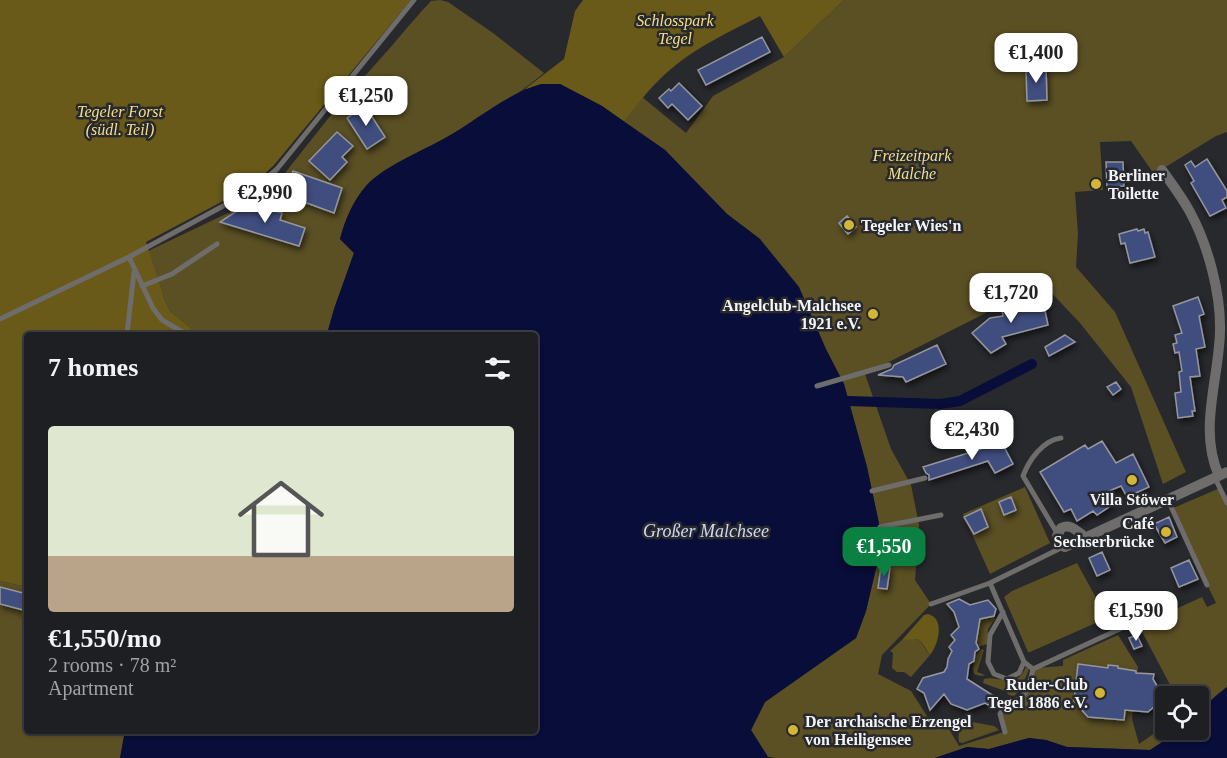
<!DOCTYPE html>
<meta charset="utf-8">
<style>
:root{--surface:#1e1f22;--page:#26272a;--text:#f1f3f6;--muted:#a1a2a5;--line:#3c3d40;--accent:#0b8043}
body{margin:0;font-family:Georgia,serif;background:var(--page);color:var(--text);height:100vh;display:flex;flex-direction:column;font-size:22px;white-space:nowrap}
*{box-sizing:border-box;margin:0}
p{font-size:20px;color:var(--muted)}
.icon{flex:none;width:33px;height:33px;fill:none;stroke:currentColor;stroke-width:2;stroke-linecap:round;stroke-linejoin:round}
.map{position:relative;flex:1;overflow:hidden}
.drawer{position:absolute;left:24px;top:332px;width:514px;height:402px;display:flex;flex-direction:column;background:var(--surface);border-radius:6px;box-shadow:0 2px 4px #0004,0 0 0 2px var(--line)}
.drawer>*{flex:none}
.tools{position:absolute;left:1155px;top:686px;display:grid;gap:12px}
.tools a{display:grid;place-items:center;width:54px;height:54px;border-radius:6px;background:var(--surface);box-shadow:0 2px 4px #0004,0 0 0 2px var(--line);font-size:30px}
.price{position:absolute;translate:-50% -51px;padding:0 14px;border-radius:12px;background:#fff;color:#222;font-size:20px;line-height:39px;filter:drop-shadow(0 2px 3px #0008)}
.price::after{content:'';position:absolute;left:50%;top:36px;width:18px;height:14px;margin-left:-9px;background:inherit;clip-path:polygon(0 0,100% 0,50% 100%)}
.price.current{background:var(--accent);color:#fff}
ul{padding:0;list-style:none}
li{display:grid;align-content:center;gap:12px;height:318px;padding:0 24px}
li+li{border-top:2px solid var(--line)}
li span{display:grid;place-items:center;height:186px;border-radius:6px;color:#555}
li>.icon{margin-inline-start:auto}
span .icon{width:108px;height:108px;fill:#fffc;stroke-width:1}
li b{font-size:26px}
h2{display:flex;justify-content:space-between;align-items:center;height:72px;padding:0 24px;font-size:26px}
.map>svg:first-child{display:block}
.green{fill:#5b5024}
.forest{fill:#695a19}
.water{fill:#080d39}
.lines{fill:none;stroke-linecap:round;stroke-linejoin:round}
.canal{stroke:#080d39;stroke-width:10}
.building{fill:#3f4d7f;stroke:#95979c;stroke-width:1.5;filter:url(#shadow)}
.lane{stroke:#6e6d6b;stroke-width:5}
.street{stroke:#6e6d6b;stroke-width:10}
.poi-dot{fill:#d3b635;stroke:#28292d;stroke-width:2}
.labels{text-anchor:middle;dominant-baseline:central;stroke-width:5;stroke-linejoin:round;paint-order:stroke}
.park-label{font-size:16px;font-style:italic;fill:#f6df84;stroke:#28292d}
.poi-label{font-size:16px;font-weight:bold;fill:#f3f4f7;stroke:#28292d;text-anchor:start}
.water-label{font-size:18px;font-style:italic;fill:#cdd7f7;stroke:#28292d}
</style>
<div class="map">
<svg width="1227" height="758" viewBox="0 0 1227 758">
<defs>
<filter id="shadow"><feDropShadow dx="2" dy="3.5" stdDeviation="3" flood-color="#0009"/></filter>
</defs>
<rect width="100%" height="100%" fill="#28292d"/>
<!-- green -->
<path class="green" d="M440 0 448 2 493 33 544 73C514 98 479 119 444 139 422 151 382 167 366 186 353 201 345 220 340 239L354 253 334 309 327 334H198L170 311 164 298 148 251 249 203 277 183 350 91C379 63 404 30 431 1Z
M844 0H1227V132L1216 136 1154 174 1131 141 1100 142 1103 190 1075 192 1078 234 1076 267 1115 312 1186 472 1163 484 1131 387 1080 323 1043 284 865 374 891 449 911 485 919 525 915 580 931 604 882 655 878 674 911 691 932 724 949 729 959 746 1004 732 1000 714 1005 705 1027 693 1035 668 1063 666V660L1118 635 1138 667 1132 719 1139 744 1165 726 1166 729H1182L1150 750 1067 747 1046 740 1029 738 989 749 967 747 935 758H774L768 757 751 730 765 702 856 638 866 611 878 560 881 533 867 467 844 384 760 239 727 214 665 150 624 122 642 97 686 133 713 96 784 57Z
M1025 487 1050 543 990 574 963 514Z
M1220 488 1227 503V687L1213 698 1199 718 1198 696H1176L1139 626 1202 597 1207 607 1216 603 1171 509Z
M1077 563 1107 618 1030 652H1028L1004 597 1012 591Z
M0 581 27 587V730L125 731 120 758H0Z
M994 616 995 619 988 629 987 644 978 647 976 643 980 622 978 620Z
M912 638C923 639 923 648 930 655L911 677 904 672H897L892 668 893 653 890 651 902 640Z
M982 649 984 650 977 672 985 675 981 676 974 674 973 668 976 654Z
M1026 667 1029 669 1021 689 1014 696 1009 695 1005 691 983 683 984 679C1002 675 1014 692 1026 667Z
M972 722 994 726 999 730 962 743 959 742C957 730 961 725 972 722Z"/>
<!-- forest -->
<path class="forest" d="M0 0H411L274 165 253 185 146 242 164 298 170 311 198 334H27V587L0 581Z
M583 0H844L784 57 760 16C731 31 696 47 671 69 653 84 638 103 624 122L602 106 560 84 525 89 564 59 575 11Z
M928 614C945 618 939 644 930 655 925 649 924 643 917 639L902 640 924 615Z"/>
<!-- water -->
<path class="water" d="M541 84H560L602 106 665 150 727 214 760 239 799 287 826 349 844 384 867 467 881 533 878 560 866 611 856 638 765 702 751 730 768 757 774 758H120L125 731 536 730V334H327L334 309 354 253 340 239C345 220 353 201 366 186 383 167 422 151 445 138 476 121 506 94 541 84Z
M1227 687V758H935L967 747 989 749 1029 738 1046 740 1067 747 1150 750 1182 729H1198C1198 710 1213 698 1227 687Z"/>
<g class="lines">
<!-- canal -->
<path class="canal" d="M849 401 940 404 960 401 1032 364"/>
</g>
<!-- building -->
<path class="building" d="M762 37 770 52 706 85 698 70Z
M1046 68 1047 100 1027 101 1026 69Z
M679 83 702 106 688 120 672 104 668 108 659 98 669 89 671 91Z
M365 106 385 137 367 149 347 118Z
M337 132 353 146 342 157 347 162 330 180 309 161Z
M1207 159 1227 191V197L1222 200 1226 208 1210 216 1191 183 1194 181 1185 165 1191 161 1195 167Z
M1106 162H1123L1124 186 1107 187Z
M293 171 342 188 334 213 285 195Z
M249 203 282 213 280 220 305 228 299 246 220 222Z
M847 216 856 227 848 234 839 223Z
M1137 229 1138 231 1144 229 1145 233 1148 232 1155 257 1130 263 1125 243 1121 244 1119 234Z
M1198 297 1204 314 1199 316 1205 347 1196 349 1200 376 1190 377 1195 411H1192L1193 416 1178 418 1175 393 1181 392 1179 372 1182 371 1179 352 1175 353 1173 344 1177 343 1175 335 1182 333 1173 306Z
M1036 299 1044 306 1048 325 1002 337 1006 344 991 353 972 333 990 318 1003 316 1002 310 1021 302Z
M1065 335 1075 342 1049 356 1045 347Z
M937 345 946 364 906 382 903 377 878 375 892 369 894 365Z
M1116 382 1121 389 1113 395 1107 387Z
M1000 439 1013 464 995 473 988 461 929 480V475L926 473 923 467 981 449Z
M1102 441 1116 463 1133 454 1149 487 1127 497 1121 486 1104 493 1112 505 1097 515 1093 511 1077 521 1071 509 1064 512 1040 472 1085 445 1088 449Z
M1011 497 1016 510 1004 515 999 502Z
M981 509 988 527 974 534 964 517Z
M1169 517 1177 537 1165 543 1154 524Z
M1102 552 1110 570 1097 576 1089 558Z
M1189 560 1198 579 1179 587 1171 568Z
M881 567 890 568 887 589 878 588Z
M0 587 27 594V611L0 604Z
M959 599 970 605 988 600 996 609 994 616 980 619 976 643 979 649 975 652 974 661 969 664 967 679 1000 700 996 704 988 705 985 703 967 710 951 704 944 694 930 710 924 693 917 689 923 678 944 672 947 667 948 659 952 651 949 647 955 640 951 635 959 627 954 612 947 604Z
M1137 635 1142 646 1134 649 1129 638Z
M1078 664 1108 668V665L1118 666V668L1136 671V673L1154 674 1153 679 1164 698 1148 712 1125 710 1124 720 1088 717 1074 701Z"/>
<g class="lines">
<!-- lane -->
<path class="lane" d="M129 257 153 308 162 320 186 334
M142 286 172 274 217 244
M0 319 129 257 236 199 255 188 277 169 414 0
M127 334 134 272
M817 386 889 365
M1215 478 1227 503
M872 491 925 478
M1168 500 1207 585
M880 527 941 515
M1057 533 1023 476C1029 460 1043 440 1061 438
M990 583 1063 547
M931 604 990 583 1024 662 1019 673 1007 679 994 674 988 662 990 635 1003 612
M1033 669 1124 627
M1005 732 1000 714 1005 705C1027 698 1028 691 1033 669L1024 662"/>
<!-- street -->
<path class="street" d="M1162 170C1172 184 1182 197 1190 212 1208 245 1221 294 1220 331 1219 380 1198 429 1219 476
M1085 537C1077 532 1072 523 1061 528L1057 536 1059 543 1065 547 1227 472"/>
</g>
<!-- markers -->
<g class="poi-dot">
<circle cx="1096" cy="184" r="6"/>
<circle cx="849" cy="225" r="6"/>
<circle cx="873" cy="314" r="6"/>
<circle cx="1132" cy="480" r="6"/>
<circle cx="1166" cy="532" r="6"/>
<circle cx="1100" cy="693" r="6"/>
<circle cx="793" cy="730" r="6"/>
</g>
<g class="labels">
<!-- park labels -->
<g class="park-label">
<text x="675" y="20">Schlosspark<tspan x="675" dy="18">Tegel</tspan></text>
<text x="120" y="111">Tegeler Forst<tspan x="120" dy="18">(südl. Teil)</tspan></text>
<text x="912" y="155">Freizeitpark<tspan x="912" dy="18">Malche</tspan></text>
</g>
<!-- poi labels -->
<g class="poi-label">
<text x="1108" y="175">Berliner<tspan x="1108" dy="18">Toilette</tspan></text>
<text x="861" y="225">Tegeler Wies'n</text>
<text x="861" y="305" text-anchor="end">Angelclub-Malchsee<tspan x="861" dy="18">1921 e.V.</tspan></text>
<text x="1132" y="499" text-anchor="middle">Villa Stöwer</text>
<text x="1154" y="523" text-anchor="end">Café<tspan x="1154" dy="18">Sechserbrücke</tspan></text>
<text x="1088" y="684" text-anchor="end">Ruder-Club<tspan x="1088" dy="18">Tegel 1886 e.V.</tspan></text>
<text x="805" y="721">Der archaische Erzengel<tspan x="805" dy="18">von Heiligensee</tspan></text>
</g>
<!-- water labels -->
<g class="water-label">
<text x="706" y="531">Großer Malchsee</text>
</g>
</g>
</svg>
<div class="tools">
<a><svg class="icon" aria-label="locate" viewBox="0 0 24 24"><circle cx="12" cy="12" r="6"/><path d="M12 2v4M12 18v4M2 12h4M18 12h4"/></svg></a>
</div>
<b class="price" style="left:1036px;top:84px">€1,400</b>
<b class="price" style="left:366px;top:127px">€1,250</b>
<b class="price" style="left:265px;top:224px">€2,990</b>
<b class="price" style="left:1011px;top:324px">€1,720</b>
<b class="price" style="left:972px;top:461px">€2,430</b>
<b class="price current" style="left:884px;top:578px">€1,550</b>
<b class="price" style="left:1136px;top:642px">€1,590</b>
<section class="drawer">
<h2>7 homes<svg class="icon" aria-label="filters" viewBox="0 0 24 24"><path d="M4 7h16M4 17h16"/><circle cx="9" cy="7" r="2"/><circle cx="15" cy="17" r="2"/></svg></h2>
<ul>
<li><span style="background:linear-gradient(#dfe7d0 70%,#b9a48a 0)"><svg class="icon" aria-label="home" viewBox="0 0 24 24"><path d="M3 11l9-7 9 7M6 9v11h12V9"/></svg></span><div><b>€1,550/mo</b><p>2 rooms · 78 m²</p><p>Apartment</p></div></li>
</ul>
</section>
</div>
